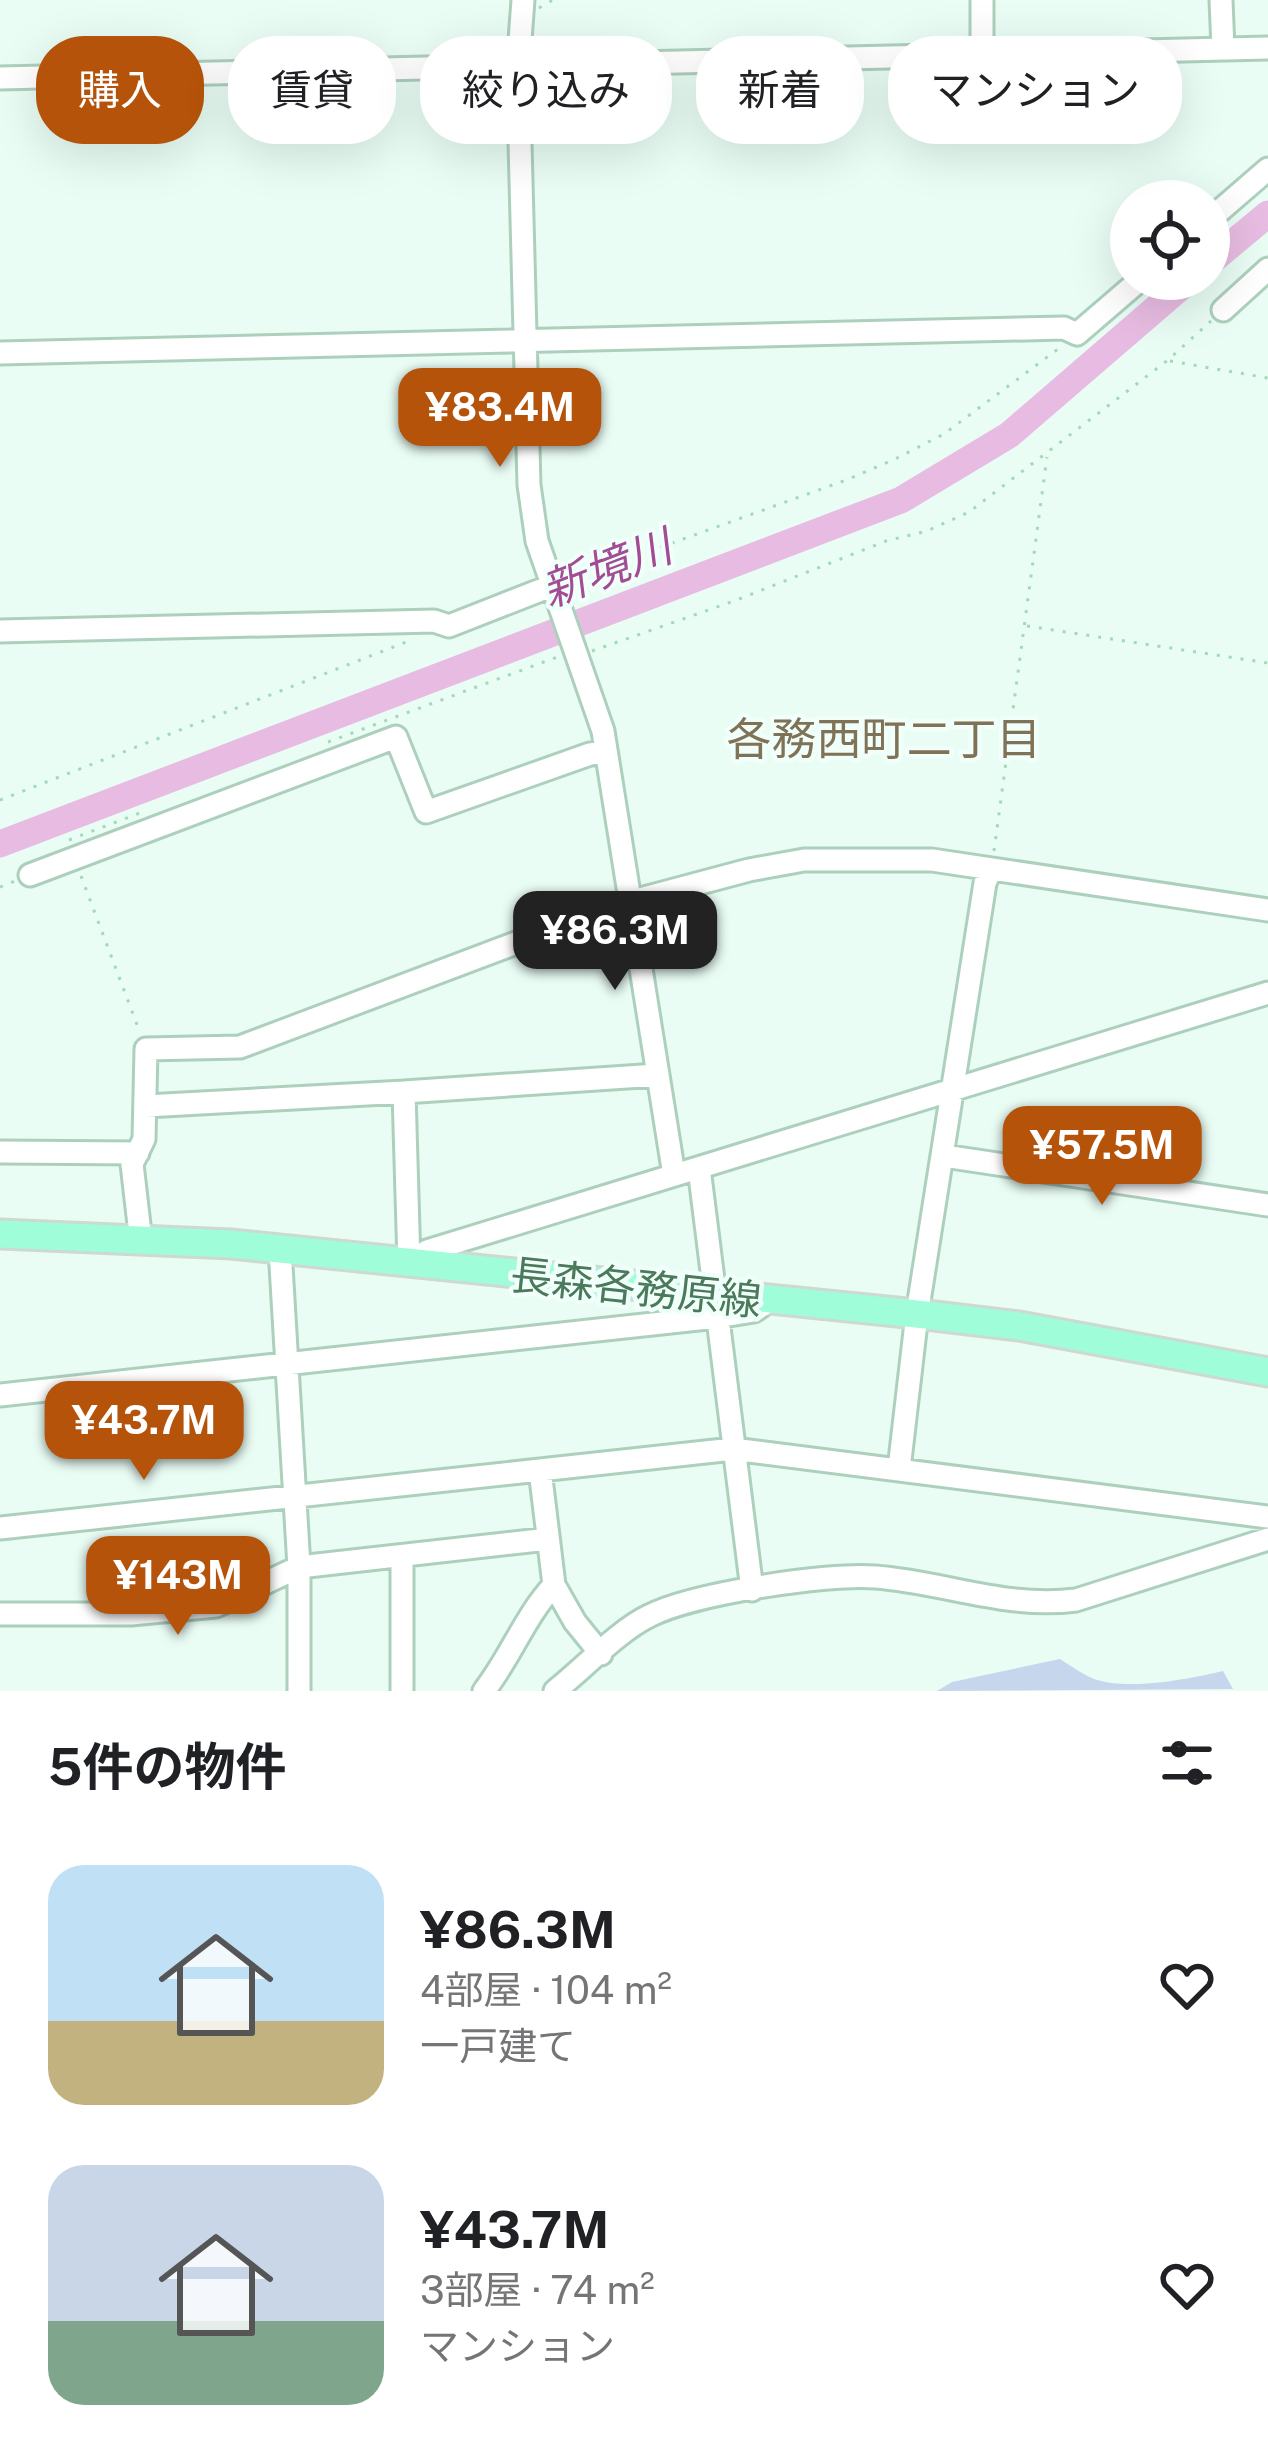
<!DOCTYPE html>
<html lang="ja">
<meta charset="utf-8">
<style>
:root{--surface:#fff;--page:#f6f6f6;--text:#202124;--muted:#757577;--accent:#b45309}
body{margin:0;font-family:"Public Sans","Noto Sans JP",sans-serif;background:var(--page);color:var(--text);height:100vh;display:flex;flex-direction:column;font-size:45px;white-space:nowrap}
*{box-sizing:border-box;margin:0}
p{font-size:39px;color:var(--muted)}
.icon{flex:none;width:66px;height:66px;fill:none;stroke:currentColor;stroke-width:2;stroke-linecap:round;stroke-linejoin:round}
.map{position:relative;height:1691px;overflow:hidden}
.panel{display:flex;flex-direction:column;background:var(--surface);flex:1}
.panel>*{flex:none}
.top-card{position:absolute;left:36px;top:36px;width:1197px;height:108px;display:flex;gap:24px}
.buttons{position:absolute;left:1110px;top:180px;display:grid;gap:24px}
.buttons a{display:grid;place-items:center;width:120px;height:120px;border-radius:50%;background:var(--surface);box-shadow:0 12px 48px #0002;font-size:60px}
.price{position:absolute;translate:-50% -102px;padding:0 27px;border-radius:24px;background:var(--accent);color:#fff;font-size:39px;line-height:78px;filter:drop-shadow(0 3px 6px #0008)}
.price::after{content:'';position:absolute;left:50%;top:72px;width:36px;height:27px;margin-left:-18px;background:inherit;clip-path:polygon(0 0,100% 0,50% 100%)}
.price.selected{background:#222;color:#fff}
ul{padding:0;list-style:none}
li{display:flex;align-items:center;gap:36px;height:300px;padding:0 48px}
li span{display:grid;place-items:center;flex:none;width:336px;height:240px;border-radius:36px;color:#555}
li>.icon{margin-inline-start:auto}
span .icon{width:144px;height:144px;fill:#fffc;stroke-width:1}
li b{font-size:51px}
h2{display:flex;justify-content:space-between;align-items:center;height:144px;padding:0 48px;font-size:51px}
.pill{padding:0 42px;border-radius:48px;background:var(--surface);box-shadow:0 12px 48px #0002;font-size:42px;line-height:108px}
.pill.selected{background:var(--accent);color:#fff}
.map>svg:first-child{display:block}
.green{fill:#c6d6ec}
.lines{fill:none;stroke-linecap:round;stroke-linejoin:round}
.river{stroke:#e8bce2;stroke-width:27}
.minor-casing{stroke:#add0bd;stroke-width:27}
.major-casing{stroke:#cdd9d1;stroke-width:33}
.path{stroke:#a2d9b7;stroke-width:3;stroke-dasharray:3 9;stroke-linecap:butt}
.minor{stroke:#fff;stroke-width:21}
.major{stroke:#a0fdda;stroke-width:27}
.labels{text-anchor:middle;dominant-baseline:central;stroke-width:9;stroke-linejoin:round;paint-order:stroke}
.street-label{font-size:42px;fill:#4b795b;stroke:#f0fff9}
.water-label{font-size:45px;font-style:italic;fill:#a34c95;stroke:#f0fff9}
.neighbourhood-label{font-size:45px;fill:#807256;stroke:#f0fff9}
</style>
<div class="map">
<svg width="1268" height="1691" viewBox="0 0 1268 1691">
<rect width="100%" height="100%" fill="#e9fdf5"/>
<!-- green -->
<path class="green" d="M1060 1659C1071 1666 1082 1674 1094 1679 1129 1691 1189 1679 1223 1671L1233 1689 937 1691 952 1682Z"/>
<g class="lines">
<!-- river -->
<path class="river" d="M1209 263 1268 214
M0 844 901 500 1009 435 1190 279"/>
<!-- minor casing -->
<g class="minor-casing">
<path id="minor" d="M523 0 518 67 529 485 537 541 603 731 674 1175
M982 0V55
M1221 0 1223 49
M0 78 1268 48
M1209 220 1268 169
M1223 310 1268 269
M0 353 1064 328 1077 334 1141 279
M0 631 434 621 449 626 551 586
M30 875 396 737 426 812 590 754 606 752
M146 1106 404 1092
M0 1152 138 1153
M944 1156 1268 1205
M699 1168 752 1590
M141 1242 132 1164 144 1139 146 1049 240 1047 614 906 749 870 804 860H932L1268 910
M280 1249 299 1567 548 1539
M409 1264 427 1251 1268 993
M409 1264 404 1092 657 1075
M0 1395 717 1317 754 1311 770 1300
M899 1469 917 1314 985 883 991 869
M0 1528 540 1470
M0 1614H131L216 1606 299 1567V1691
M601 1654 575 1622 554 1585 540 1470 733 1449 1268 1517
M402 1691V1556
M484 1691C510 1658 525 1616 554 1585
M555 1691C583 1669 618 1631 649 1616 691 1594 827 1573 875 1577 944 1582 1006 1609 1076 1600L1268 1539"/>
</g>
<!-- major casing -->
<g class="major-casing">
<path id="major" d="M0 1234 231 1244 926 1315 1019 1326 1268 1372"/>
</g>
<!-- path -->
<path class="path" d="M539 8 553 0
M1170 361 1268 378
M570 580 849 479 897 458 944 434 1062 346
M1027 626 1268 663
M592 651 734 601 886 541 927 531 969 512 1168 360 1211 321
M328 742 560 656
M0 800 414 639
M69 840 145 811
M994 851 1047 457
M81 876 139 1030
M0 887 15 881"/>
<!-- minor -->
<use href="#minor" class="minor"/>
<!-- major -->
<use href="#major" class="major"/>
</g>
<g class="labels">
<!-- street labels -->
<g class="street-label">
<text transform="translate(636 1287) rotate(6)">長森各務原線</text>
</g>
<!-- water labels -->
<g class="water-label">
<text transform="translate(606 568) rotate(-21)">新境川</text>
</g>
<!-- neighbourhood labels -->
<g class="neighbourhood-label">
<text x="884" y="738">各務西町二丁目</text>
</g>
</g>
</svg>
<div class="buttons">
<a><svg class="icon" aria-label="locate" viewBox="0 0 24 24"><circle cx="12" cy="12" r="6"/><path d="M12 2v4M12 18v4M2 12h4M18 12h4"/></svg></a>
</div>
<b class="price" style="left:500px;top:470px">¥83.4M</b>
<b class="price selected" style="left:615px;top:993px">¥86.3M</b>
<b class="price" style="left:1102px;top:1208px">¥57.5M</b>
<b class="price" style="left:144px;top:1483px">¥43.7M</b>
<b class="price" style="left:178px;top:1638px">¥143M</b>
<div class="top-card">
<a class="pill selected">購入</a>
<a class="pill">賃貸</a>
<a class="pill">絞り込み</a>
<a class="pill">新着</a>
<a class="pill">マンション</a>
</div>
</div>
<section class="panel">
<h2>5件の物件<svg class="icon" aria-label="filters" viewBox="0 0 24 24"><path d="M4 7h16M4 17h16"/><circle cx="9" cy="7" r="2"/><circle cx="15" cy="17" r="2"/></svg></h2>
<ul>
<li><span style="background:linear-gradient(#bfe0f5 65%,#c2b280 0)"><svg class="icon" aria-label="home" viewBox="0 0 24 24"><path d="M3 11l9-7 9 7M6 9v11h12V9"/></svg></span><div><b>¥86.3M</b><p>4部屋 · 104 m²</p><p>一戸建て</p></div><svg class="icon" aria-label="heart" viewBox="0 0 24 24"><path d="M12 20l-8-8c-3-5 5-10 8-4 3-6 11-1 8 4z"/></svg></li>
<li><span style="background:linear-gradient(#c9d6e8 65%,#7fa58c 0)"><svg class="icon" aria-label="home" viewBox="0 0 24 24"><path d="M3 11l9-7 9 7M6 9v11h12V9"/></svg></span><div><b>¥43.7M</b><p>3部屋 · 74 m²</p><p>マンション</p></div><svg class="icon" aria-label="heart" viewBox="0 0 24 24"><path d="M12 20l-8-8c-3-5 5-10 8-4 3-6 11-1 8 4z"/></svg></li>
</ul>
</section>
